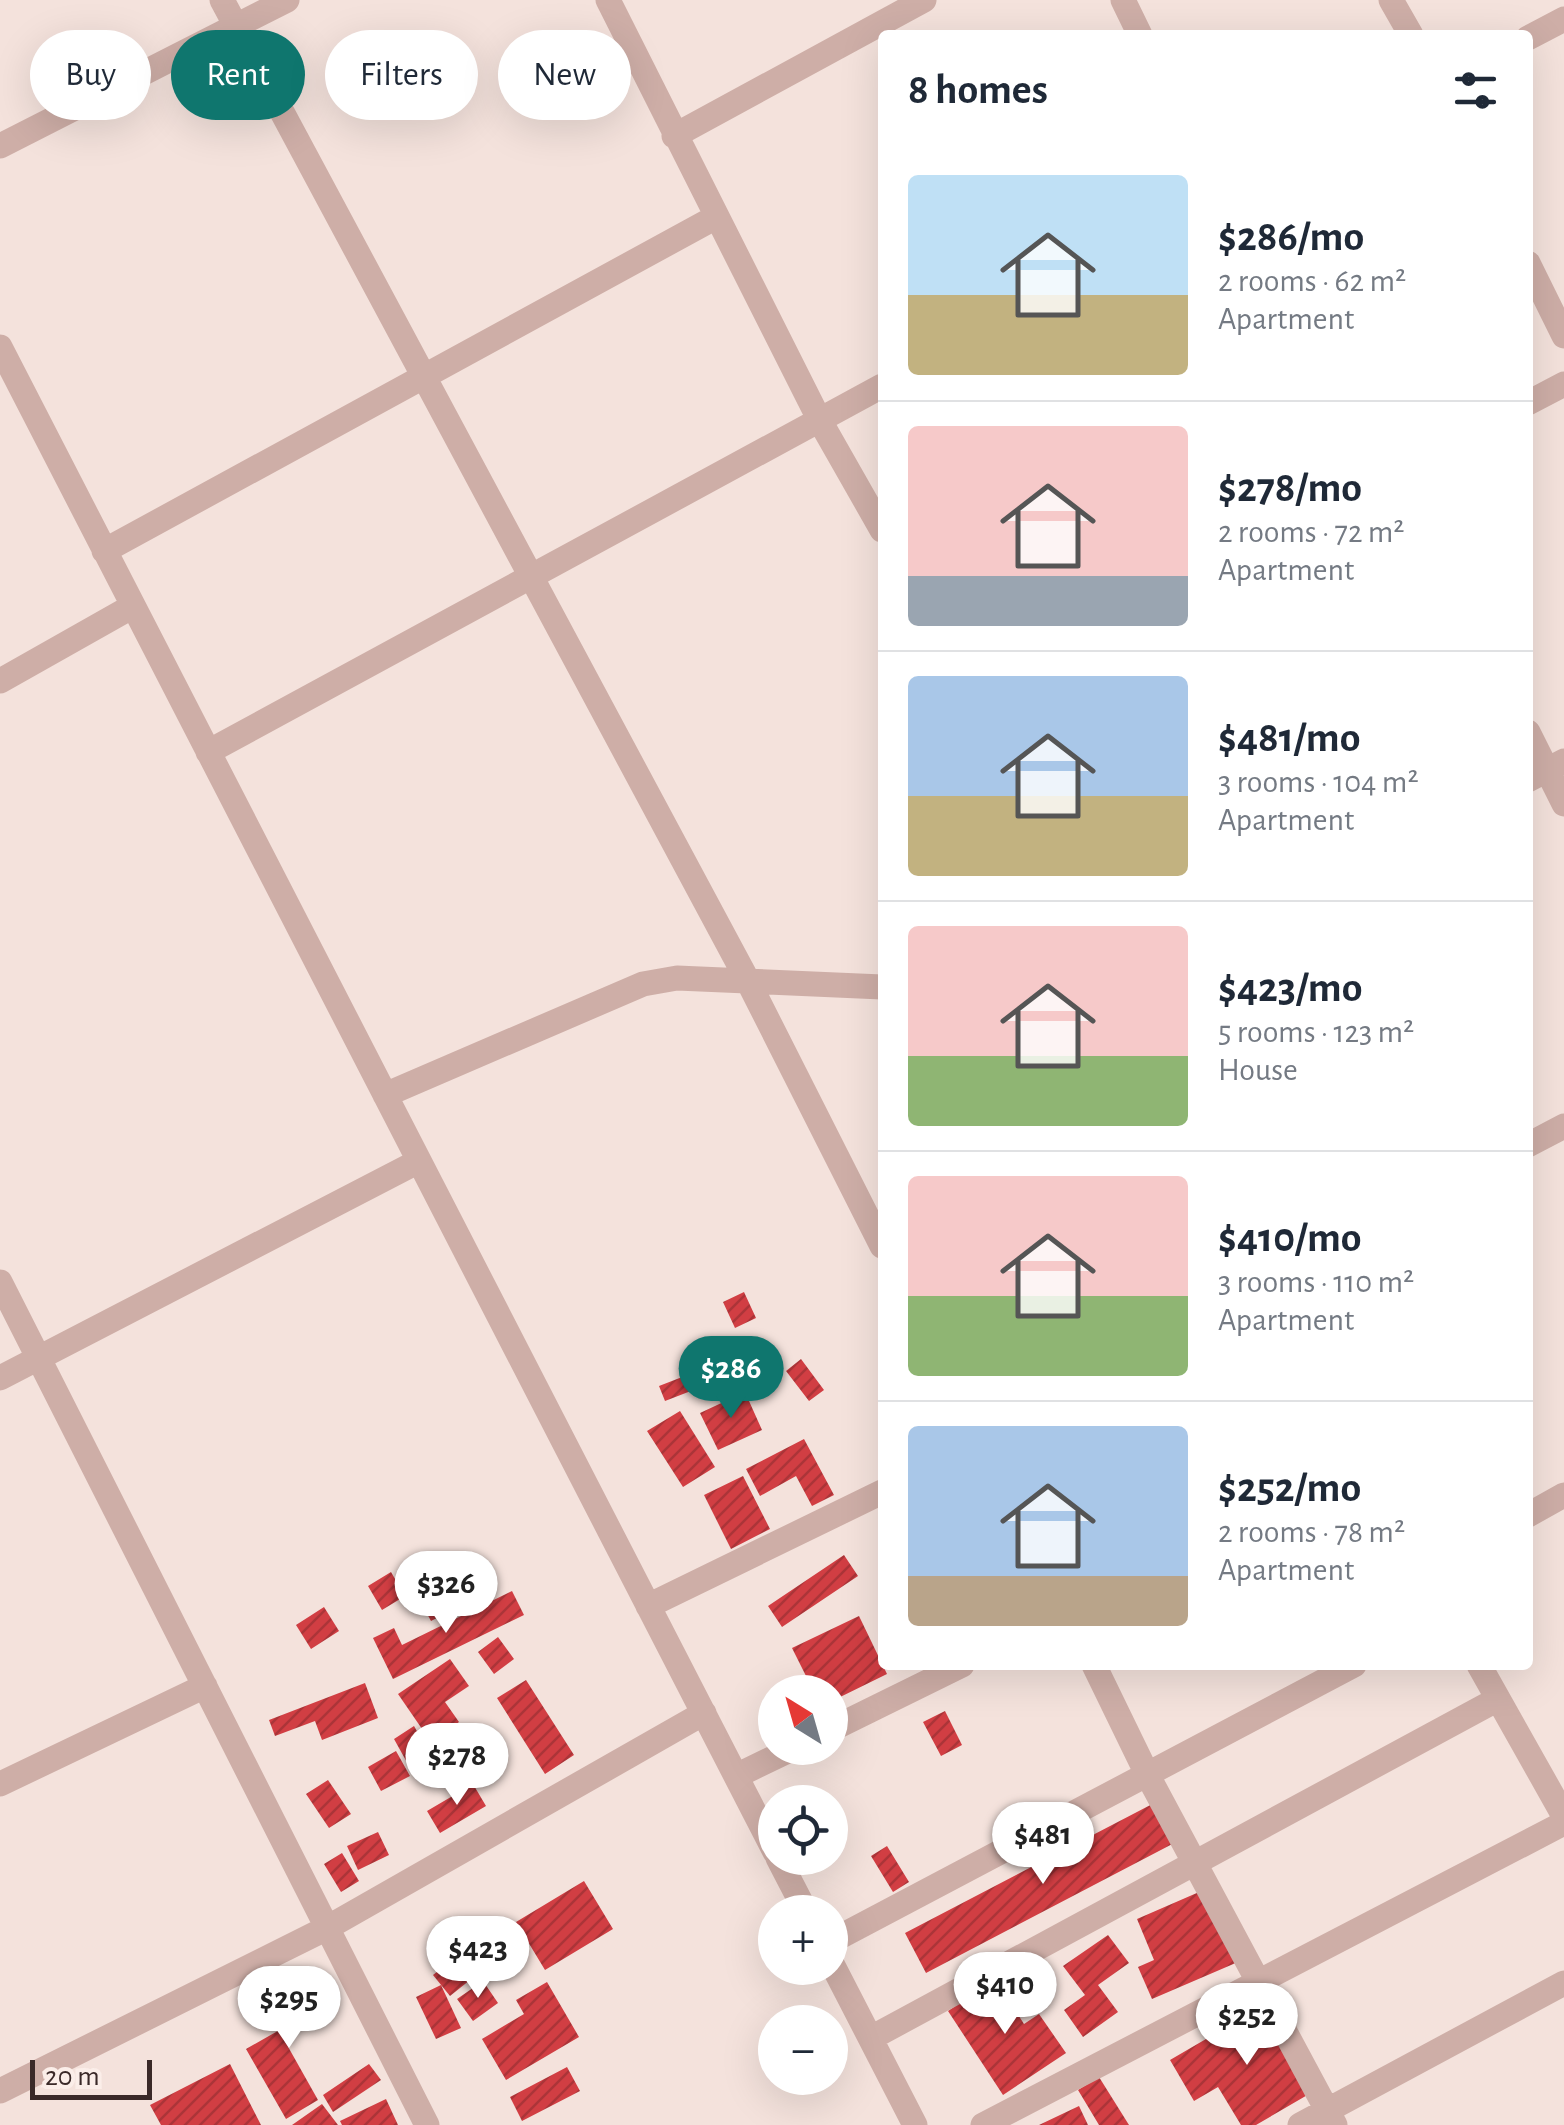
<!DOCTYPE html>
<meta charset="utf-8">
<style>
:root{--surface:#fff;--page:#f2f2f3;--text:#1f2937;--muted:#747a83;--line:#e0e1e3;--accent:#0f766e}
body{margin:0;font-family:"Alegreya Sans",sans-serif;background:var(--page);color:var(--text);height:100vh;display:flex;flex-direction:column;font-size:38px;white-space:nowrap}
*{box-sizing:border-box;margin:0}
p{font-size:32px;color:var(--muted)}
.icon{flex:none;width:55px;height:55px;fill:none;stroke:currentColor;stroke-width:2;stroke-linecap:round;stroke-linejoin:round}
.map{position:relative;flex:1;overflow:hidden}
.panel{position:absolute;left:878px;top:30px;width:655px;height:1640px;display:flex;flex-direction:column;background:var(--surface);border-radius:10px;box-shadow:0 10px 40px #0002}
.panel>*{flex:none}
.guide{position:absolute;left:30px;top:30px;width:698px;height:90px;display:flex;gap:20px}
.needle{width:65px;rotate:323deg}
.buttons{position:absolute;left:758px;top:1675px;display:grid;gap:20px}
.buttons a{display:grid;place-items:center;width:90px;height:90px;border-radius:50%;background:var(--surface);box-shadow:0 10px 40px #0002;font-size:50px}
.scale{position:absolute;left:30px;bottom:25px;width:122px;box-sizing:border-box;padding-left:10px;border:5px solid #3a2928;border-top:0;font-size:28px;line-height:35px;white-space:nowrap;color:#3a2928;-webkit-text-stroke:8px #fbeee9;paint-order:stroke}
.price{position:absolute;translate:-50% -85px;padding:0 22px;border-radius:35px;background:#fff;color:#222;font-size:32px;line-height:65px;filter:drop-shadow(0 2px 5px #0008)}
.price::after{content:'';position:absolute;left:50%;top:60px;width:30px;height:22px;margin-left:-15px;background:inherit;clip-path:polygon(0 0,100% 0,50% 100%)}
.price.selected{background:var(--accent);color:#fff}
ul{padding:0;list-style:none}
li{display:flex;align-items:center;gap:30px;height:250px;padding:0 30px}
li+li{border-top:2px solid var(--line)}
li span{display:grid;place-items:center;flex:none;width:280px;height:200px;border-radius:10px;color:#555}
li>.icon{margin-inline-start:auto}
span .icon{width:120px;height:120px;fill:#fffc;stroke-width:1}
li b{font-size:42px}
h2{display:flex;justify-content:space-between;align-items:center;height:120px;padding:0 30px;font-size:42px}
.tag{padding:0 35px;border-radius:45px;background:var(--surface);box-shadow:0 10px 40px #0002;font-size:35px;line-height:90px}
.tag.selected{background:var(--accent);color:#fff}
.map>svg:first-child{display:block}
.building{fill:url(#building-hatch)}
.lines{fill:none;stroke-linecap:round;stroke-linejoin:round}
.minor{stroke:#ceaea7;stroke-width:25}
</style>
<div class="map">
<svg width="1564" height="2125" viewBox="0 0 1564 2125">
<defs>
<pattern id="building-hatch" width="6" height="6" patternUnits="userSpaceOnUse" patternTransform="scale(2.5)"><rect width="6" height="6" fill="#d13e43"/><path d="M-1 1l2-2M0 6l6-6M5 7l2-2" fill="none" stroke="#ab3438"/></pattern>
</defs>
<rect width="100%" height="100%" fill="#f4e2dc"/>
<!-- building -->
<path class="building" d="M744 1292 756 1318 735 1328 723 1302Z
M801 1359 824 1390 809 1401 786 1371Z
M690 1374 696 1389 665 1401 659 1386Z
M745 1392 762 1430 718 1450 700 1413Z
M680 1411 715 1467 683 1487 647 1431Z
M804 1439 834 1495 812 1506 796 1476 760 1496 746 1469Z
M743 1476 770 1529 731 1549 704 1495Z
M844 1555 858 1576 782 1627 768 1606Z
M391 1572 405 1596 382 1610 368 1586Z
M447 1584 458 1607 431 1621 419 1599Z
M512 1591 524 1615 393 1679 373 1638 394 1628 402 1645Z
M324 1607 339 1631 311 1649 296 1625Z
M859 1616 887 1674 830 1702V1692H814L792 1648Z
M498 1637 514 1659 494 1674 478 1652Z
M450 1659 469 1686 445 1702 459 1722 431 1742 398 1694Z
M526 1680 574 1755 545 1774 497 1698Z
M365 1683 378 1718 322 1740 315 1721 275 1736 269 1720Z
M945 1711 962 1745 941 1756 923 1722Z
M414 1726 430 1754 409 1766 394 1739Z
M460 1727 487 1771 465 1783 439 1739Z
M396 1751 410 1776 381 1791 368 1767Z
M328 1780 351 1814 329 1828 306 1794Z
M473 1784 486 1806 440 1833 427 1811Z
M1160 1800 1180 1840 926 1973 905 1933Z
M378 1832 389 1855 358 1870 347 1846Z
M887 1846 909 1882 893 1892 871 1856Z
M342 1853 359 1881 341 1892 324 1864Z
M584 1881 613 1929 545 1970 516 1922Z
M1206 1889 1238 1962 1152 1999 1138 1967 1154 1960 1137 1919Z
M1108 1935 1129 1963 1098 1985 1118 2012 1083 2037 1064 2010 1085 1995 1063 1966Z
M473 1943 490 1964 450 1996 433 1975Z
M995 1979 1024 2024 1039 2014 1066 2053 1003 2095 948 2011Z
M483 1981 498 2003 473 2021 457 1999Z
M317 1982 332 2008 282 2036 318 2100 286 2119 246 2049 283 2028 271 2008Z
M547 1982 579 2037 506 2080 482 2039 524 2014 516 2000Z
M441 1985 461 2028 436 2039 416 1997Z
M1266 2004 1316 2090 1256 2125H1241L1218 2087 1194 2101 1170 2060Z
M230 2064 261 2125H161L150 2105Z
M369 2064 381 2080 333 2112 323 2095Z
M567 2067 580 2091 522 2121 510 2097Z
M1099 2077 1129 2125H1099L1078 2090Z
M386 2099 398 2125H342L340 2121Z
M322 2104 338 2125H292Z
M1079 2106 1088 2125H1039Z"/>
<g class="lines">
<!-- minor -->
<path class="minor" d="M222 0 749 983 882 1246
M608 0 820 421 882 530
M1123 0 1140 35
M1391 0 1411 35
M1528 38 1564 19
M674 136 924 0
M0 146 287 0
M1528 263 1564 336
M0 347 775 1852
M1528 403 1564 384
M104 551 716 217
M0 681 133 606
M1528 732 1564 804
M208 752 882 386
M1528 780 1564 761
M385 1095 643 984 677 978 882 987
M1528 1145 1564 1126
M0 1282 427 2125
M0 1378 419 1161
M1528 1515 1564 1495
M648 1606 882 1492
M1094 1665 1147 1774 1335 2125
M1479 1665 1564 1816
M830 1730 962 1665
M736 1776 794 1748
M0 1784 205 1686
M778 1858 806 1912
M830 1942 1354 1665
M830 1960 915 2125
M871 2038 1498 1699
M0 2091 325 1929 704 1713
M983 2125 1564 1823
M1300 2125 1564 1983"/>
</g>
</svg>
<div class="buttons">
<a><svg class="needle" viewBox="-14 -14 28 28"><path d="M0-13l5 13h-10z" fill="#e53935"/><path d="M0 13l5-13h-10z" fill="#747a83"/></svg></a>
<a><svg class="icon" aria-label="locate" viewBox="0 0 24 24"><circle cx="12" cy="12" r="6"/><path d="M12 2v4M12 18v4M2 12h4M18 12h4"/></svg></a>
<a>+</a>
<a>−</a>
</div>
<div class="scale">20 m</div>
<b class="price selected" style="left:731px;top:1421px">$286</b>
<b class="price" style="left:446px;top:1636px">$326</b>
<b class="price" style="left:457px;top:1808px">$278</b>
<b class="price" style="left:1043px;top:1887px">$481</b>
<b class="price" style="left:478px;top:2001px">$423</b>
<b class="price" style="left:1005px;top:2037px">$410</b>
<b class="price" style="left:289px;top:2051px">$295</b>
<b class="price" style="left:1247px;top:2068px">$252</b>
<div class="guide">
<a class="tag">Buy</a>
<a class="tag selected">Rent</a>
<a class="tag">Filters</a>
<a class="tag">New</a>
</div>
<section class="panel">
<h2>8 homes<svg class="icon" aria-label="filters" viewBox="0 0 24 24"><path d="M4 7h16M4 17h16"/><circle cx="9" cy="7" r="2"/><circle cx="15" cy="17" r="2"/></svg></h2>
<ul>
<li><span style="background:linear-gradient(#bfe0f5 60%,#c2b280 0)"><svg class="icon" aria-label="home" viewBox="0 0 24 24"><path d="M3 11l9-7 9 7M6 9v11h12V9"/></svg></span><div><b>$286/mo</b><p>2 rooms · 62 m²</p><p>Apartment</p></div></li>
<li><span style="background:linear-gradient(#f6c9c9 75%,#9aa5b1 0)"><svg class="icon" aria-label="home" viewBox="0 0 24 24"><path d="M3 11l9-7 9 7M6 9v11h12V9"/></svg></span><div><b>$278/mo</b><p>2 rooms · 72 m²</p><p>Apartment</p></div></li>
<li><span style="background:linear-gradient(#a9c7e8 60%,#c2b280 0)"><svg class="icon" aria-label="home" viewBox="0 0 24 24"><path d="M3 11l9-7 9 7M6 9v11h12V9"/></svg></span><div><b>$481/mo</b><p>3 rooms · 104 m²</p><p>Apartment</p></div></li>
<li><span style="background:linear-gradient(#f6c9c9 65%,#8fb573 0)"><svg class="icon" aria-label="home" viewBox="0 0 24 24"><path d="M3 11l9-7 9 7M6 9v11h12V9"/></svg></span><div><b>$423/mo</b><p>5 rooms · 123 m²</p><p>House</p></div></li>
<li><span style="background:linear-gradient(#f6c9c9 60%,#8fb573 0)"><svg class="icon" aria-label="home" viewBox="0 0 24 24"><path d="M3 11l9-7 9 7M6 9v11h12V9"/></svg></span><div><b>$410/mo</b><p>3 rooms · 110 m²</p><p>Apartment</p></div></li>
<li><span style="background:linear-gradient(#a9c7e8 75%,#b9a48a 0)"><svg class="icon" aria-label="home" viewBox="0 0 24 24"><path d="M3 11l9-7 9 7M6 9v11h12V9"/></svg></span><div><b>$252/mo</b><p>2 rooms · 78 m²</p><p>Apartment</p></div></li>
</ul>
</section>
</div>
